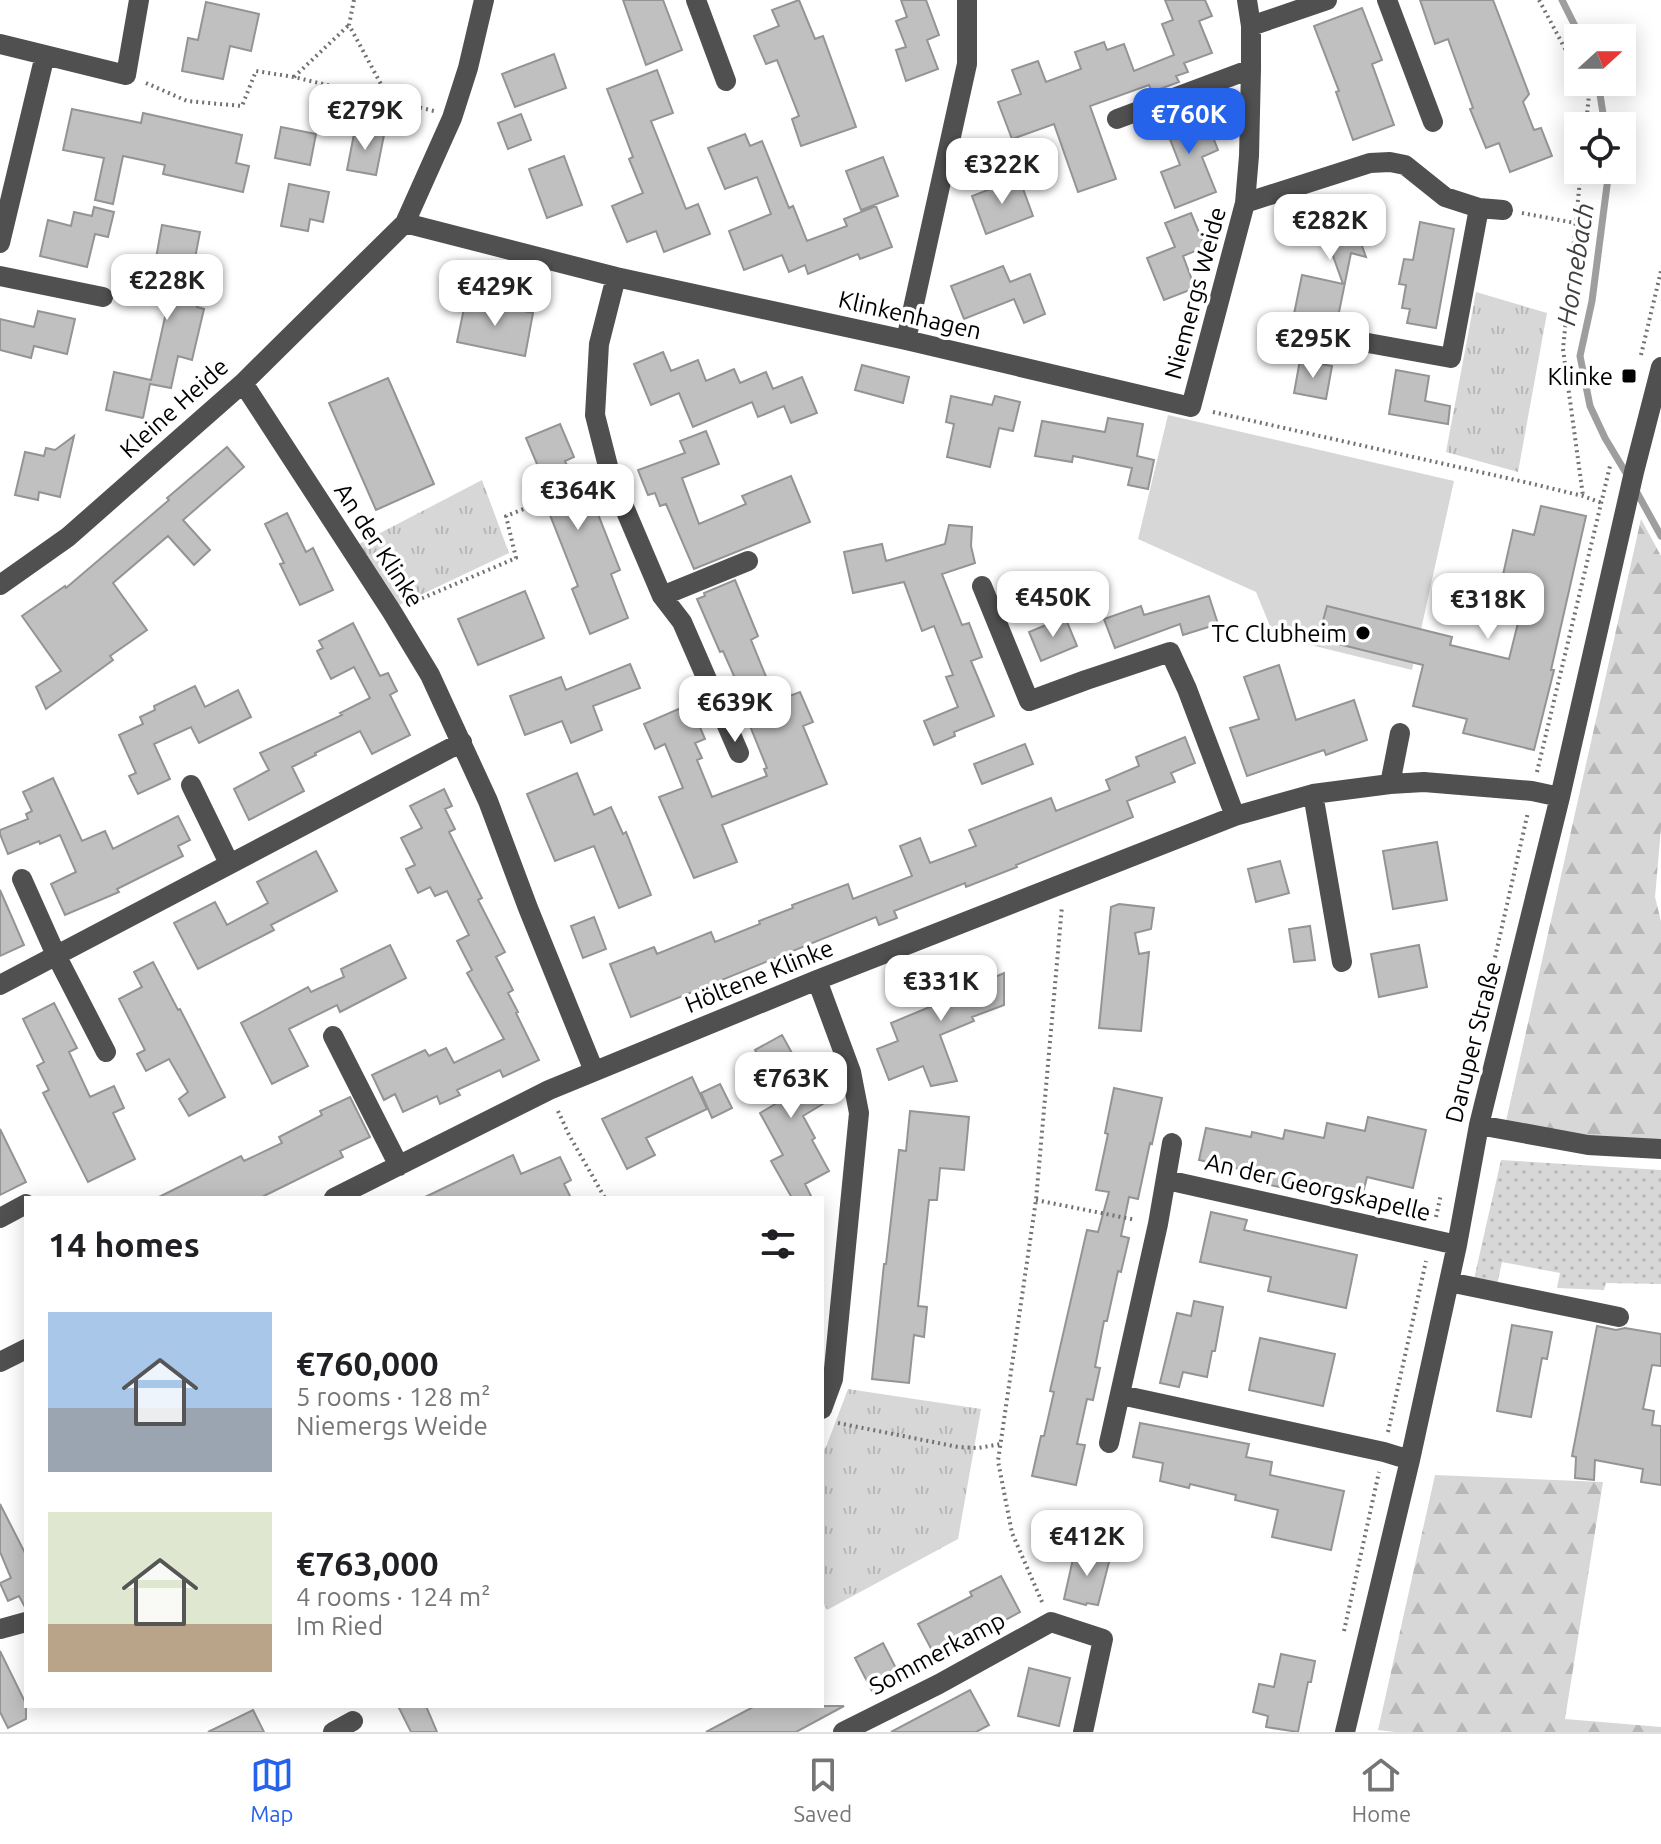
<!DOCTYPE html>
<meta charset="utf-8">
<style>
:root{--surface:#fff;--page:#f6f6f6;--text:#202124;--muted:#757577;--line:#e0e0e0;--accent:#2563eb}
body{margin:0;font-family:Ubuntu,sans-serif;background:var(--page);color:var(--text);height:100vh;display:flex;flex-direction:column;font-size:30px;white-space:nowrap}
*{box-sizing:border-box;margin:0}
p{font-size:26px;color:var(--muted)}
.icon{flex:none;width:44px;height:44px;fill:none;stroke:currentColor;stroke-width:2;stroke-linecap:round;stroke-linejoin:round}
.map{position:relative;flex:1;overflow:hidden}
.details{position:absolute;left:24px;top:1196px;width:800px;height:512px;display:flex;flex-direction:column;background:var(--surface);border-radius:0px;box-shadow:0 4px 20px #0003}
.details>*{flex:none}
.needle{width:52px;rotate:69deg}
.fabs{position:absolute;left:1564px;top:24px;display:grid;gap:16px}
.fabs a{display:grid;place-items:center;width:72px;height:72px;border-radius:0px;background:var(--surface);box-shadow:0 4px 20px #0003;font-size:40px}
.price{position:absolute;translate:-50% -68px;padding:0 18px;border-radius:16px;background:#fff;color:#222;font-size:26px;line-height:52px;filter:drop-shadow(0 2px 4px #0008)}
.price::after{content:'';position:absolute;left:50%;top:48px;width:24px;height:18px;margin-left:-12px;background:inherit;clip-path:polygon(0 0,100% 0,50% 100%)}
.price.selected{background:var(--accent);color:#fff}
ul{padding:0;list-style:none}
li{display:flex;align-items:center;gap:24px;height:200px;padding:0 24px}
li span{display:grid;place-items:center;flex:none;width:224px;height:160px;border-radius:0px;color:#555}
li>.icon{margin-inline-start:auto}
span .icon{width:96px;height:96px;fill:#fffc;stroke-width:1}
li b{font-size:34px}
h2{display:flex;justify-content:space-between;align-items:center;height:96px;padding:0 24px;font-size:34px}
.dock{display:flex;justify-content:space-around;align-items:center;height:112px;border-top:2px solid var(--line);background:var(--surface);font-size:22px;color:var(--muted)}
.dock a{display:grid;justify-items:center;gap:4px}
.dock .selected{color:var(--accent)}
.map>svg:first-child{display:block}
.grass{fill:url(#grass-dots)}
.forest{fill:url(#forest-firs)}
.park{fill:url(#park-tufts)}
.garden{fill:#d7d7d7}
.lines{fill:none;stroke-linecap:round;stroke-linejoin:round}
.stream{stroke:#9e9e9e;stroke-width:7}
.building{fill:#c0c0c0;stroke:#949494;stroke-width:2}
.path{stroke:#727272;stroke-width:4;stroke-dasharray:2 4;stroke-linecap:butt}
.minor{stroke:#505050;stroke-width:20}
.poi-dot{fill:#000;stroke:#fff;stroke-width:3}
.labels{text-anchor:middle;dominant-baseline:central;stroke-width:7;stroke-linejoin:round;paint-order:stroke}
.street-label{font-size:24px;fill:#000;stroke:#fff}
.poi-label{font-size:24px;fill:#000;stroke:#fff;text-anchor:end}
.water-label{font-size:26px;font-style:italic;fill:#3f3f3f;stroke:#fff}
</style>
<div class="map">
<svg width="1661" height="1732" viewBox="0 0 1661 1732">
<defs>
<pattern id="grass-dots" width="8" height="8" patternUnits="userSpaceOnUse" patternTransform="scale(2)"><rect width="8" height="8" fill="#d7d7d7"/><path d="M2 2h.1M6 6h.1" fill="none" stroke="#b7b7b7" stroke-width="1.8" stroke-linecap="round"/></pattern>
<pattern id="forest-firs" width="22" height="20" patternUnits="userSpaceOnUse" patternTransform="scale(2)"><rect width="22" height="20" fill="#d7d7d7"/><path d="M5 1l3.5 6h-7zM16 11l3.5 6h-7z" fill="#b7b7b7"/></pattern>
<pattern id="park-tufts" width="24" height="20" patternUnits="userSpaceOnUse" patternTransform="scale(2)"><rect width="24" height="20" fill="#d7d7d7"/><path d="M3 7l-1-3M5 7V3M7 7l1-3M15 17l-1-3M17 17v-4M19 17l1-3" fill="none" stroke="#b7b7b7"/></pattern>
</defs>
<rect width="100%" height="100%" fill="#fff"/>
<!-- grass -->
<path class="grass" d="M1501 1160 1661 1170V1284L1606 1283 1604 1290 1557 1288 1560 1273 1502 1262 1497 1285 1474 1279Z"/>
<!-- forest -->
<path class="forest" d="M1641 519 1661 556V828L1655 897 1661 921V1143L1593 1139 1506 1121Z
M1435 1475 1603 1482 1565 1719 1661 1727V1732H1395L1378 1730Z"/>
<!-- park -->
<path class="park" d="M1476 292 1547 313 1518 472 1446 452Z
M482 480 509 553 395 607 359 544Z
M848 1389 981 1409 958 1539 827 1610 822 1600V1452L826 1447Z"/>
<!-- garden -->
<path class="garden" d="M1168 415 1454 481 1412 670 1274 636 1256 592 1138 539Z"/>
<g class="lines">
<!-- stream -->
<path class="stream" d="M1562 0 1581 38
M1598 82 1605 126
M1609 170 1592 301 1580 356 1590 406 1605 438 1629 478
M1635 489 1661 536"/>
</g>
<!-- building -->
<path class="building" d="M623 0H663L682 50 646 65Z
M799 0 815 39 823 36 856 127 801 146 792 119 799 116 777 60 766 64 754 36 779 26 772 10Z
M901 0H926L939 35 927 40 938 69 906 81 896 50 906 47 896 21 907 17Z
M1165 0H1205L1212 16 1199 21 1212 53 1184 63 1188 72 1176 76 1179 82 1152 92 1149 85 1090 106 1116 179 1078 192 1054 124 1012 139 998 102 1021 94 1012 70 1038 61 1046 82 1081 69 1075 52 1104 42 1107 50 1124 44 1134 71 1174 55 1162 24 1173 20Z
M1420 0H1493L1529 94 1523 102 1534 130 1541 128 1552 156 1510 172 1499 143 1486 148 1470 109 1473 108 1448 39 1435 44Z
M206 2 259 14 251 51 230 46 223 79 182 71 188 38 198 40Z
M1362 8 1382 60 1372 64 1394 125 1353 140 1336 92 1339 91 1314 26Z
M554 54 566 88 515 107 502 74Z
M657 70 673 113 651 121 686 209 698 204 710 234 664 252 656 231 627 242 612 206 643 193 629 159 633 157 607 89Z
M1188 106 1192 116 1203 112 1218 150 1202 157 1216 192 1175 208 1161 172 1180 165 1161 116Z
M72 109 141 123 143 113 242 135 236 163 249 166 243 192 163 174 165 165 123 156 113 204 95 200 104 158 63 150Z
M521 114 531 140 508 149 498 123Z
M281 127 316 134 310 165 275 158Z
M355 129 384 135 376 175 347 170Z
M745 134 750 146 762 141 789 208 793 206 807 241 847 226 844 219 876 206 892 247 860 259 858 254 808 274 805 265 789 272 782 255 744 270 729 231 771 214 757 177 725 189 708 148Z
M564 156 582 205 547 218 529 169Z
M883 157 898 196 861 210 846 171Z
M1019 178 1033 216 986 234 972 196Z
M289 184 329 192 323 222 310 219 308 231 281 226Z
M1345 199 1366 257 1351 253 1337 322 1294 314 1302 275 1343 284 1323 228 1314 232 1306 213Z
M94 207 114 212 108 237 95 234 87 267 40 256 48 220 71 226 74 212 92 216Z
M1191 213 1205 247 1183 256 1195 288 1164 300 1147 258 1175 247 1165 223Z
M1420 222 1454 229 1436 328 1407 323 1410 309 1402 308 1406 285 1399 284 1404 259 1413 260Z
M162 225 200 232 192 274 203 276 197 307 204 309 192 360 178 356 171 388 150 384 143 418 106 410 114 372 151 380 169 299 167 298 171 278 153 275Z
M1003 266 1010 282 1030 274 1045 314 1024 323 1014 299 964 319 951 286Z
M466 299 533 313 525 356 457 342Z
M38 311 75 319 67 354 34 346 31 358 0 350V319L34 327Z
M663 352 671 371 698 360 706 381 734 369 740 383 766 372 773 389 802 377 817 413 791 423 784 406 758 417 752 402 693 427 679 393 651 405 634 364Z
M1300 360 1332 366 1326 399 1294 393Z
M862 365 909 377 903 403 855 390Z
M1396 370 1429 376 1425 401 1450 406 1448 424 1389 414Z
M388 378 434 484 376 510 329 403Z
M951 396 992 405 995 396 1020 402 1013 431 999 428 990 467 947 457 954 424 946 422Z
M1108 418 1143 424 1137 456 1154 460 1148 489 1128 485 1132 468 1073 456 1072 462 1035 456 1042 421 1105 432Z
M560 424 574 457 565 461 583 502 592 499 620 570 611 574 628 618 590 634 572 589 578 586 550 515 553 514 535 473 540 471 526 438Z
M706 431 719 464 682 478 699 524 746 504 742 496 791 476 810 522 694 569 666 504 660 506 655 493 648 495 638 470 685 453 680 441Z
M74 436 60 497 39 492 38 500 15 495 25 452 44 456 46 448 55 450Z
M227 447 244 467 183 520 210 550 194 565 168 536 113 583 147 630 110 656 113 660 46 709 36 687 61 671 22 616 65 586 66 588 169 500 167 498Z
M1541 506 1586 516 1551 670H1554L1534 750 1463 733 1467 719 1413 706 1423 665 1318 639 1327 606 1452 637 1450 645 1509 659 1523 603 1498 597 1513 530 1534 535Z
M287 513 306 552 313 548 333 590 300 605 280 564 284 563 265 524Z
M949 525 972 527 971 546 975 563 942 574 962 625 969 623 982 657 971 661 994 716 954 732 955 736 934 745 924 721 958 707 946 677 953 675 934 626 922 631 904 582 853 593 844 552 882 544 886 561 945 544Z
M735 580 758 636 751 640 769 684 772 682 779 700 800 692 813 722 803 726 827 784 722 825 737 862 694 878 659 797 683 788 665 744 655 749 644 724 690 704 705 739 695 743 702 758 697 760 712 797 767 776 764 769 767 768 738 696 742 694 723 651 720 652 697 599 705 596 704 593Z
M525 591 544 638 478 665 458 619Z
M1209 596 1218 624 1183 635 1180 624 1115 648 1104 619 1141 606 1144 615Z
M1065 617 1077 646 1041 661 1029 632Z
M353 623 380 676 388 673 397 691 390 695 410 735 372 754 360 731 315 753 316 755 292 767 304 791 249 820 234 789 269 770 260 753 342 715 340 713 370 698 354 667 331 679 317 651 323 648 319 641Z
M630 664 640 688 593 706 602 730 571 743 562 721 525 735 510 696 561 677 566 690Z
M1279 665 1296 720 1354 700 1367 740 1326 755 1324 750 1247 776 1230 728 1259 719 1244 677Z
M195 686 205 707 238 690 251 717 199 743 191 727 154 744 170 779 138 794 129 776 136 773 119 735 143 724 140 717 155 710 154 706Z
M1185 737 1195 763 1171 773 1175 782 1127 801 1133 817 1016 865 1017 867 966 887 965 883 894 911 897 918 879 925 876 917 631 1017 610 964 654 947 657 954 711 932 715 942 760 924 759 921 793 908 792 905 848 884 853 899 912 876 900 846 920 838 930 863 976 846 969 830 1051 798 1056 811 1110 790 1106 780 1139 766 1136 757Z
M1025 744 1033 764 982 784 974 764Z
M577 773 594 815 611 807 623 834 626 832 651 895 619 908 594 846 555 861 527 794Z
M53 778 82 841 105 831 113 849 178 816 190 840 178 846 183 856 117 889 119 892 65 915 51 884 76 872 60 835 40 844 39 841 8 854 0 834V830L28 819 26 814 32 811 23 792Z
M444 789 452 806 445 809 455 829 449 832 482 898 478 900 505 952 496 957 513 990 508 993 518 1012 516 1013 539 1060 503 1077 500 1070 457 1090 460 1095 440 1104 437 1096 403 1112 395 1094 384 1100 372 1075 425 1050 429 1056 446 1048 454 1063 504 1039 467 973 472 970 457 941 469 935 447 891 435 896 430 887 418 893 406 869 415 865 401 838 422 828 410 806Z
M1437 842 1447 900 1393 909 1383 851Z
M316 851 337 891 271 925 274 930 198 969 174 923 215 902 227 925 268 903 257 882Z
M1280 861 1289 893 1256 902 1248 869Z
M0 890 24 945 0 956Z
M1119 904 1154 908 1151 929 1135 933 1139 954 1149 952 1141 1031 1099 1028 1111 907Z
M594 917 606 949 583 958 571 926Z
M1310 926 1315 960 1294 962 1289 929Z
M390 945 406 978 340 1012 337 1005 289 1029 308 1066 272 1084 241 1023 308 987 311 992 344 977 341 969Z
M1419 945 1427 987 1379 997 1371 954Z
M978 960 986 981 1004 973V1005L972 1017 974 1021 940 1035 957 1081 931 1086 923 1066 889 1080 877 1049 898 1041 891 1023 937 1004 927 982Z
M153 962 178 1010 180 1009 225 1097 189 1116 179 1099 188 1092 169 1059 146 1071 137 1054 145 1050 119 999 142 987 134 972Z
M54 1003 77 1048 69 1052 90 1097 114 1086 124 1108 113 1113 135 1159 88 1182 43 1093 49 1090 37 1066 44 1062 23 1019Z
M782 1035 809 1084 797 1090 803 1100 826 1102 803 1116 815 1138 812 1140 829 1171 805 1184 812 1198H792L771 1161 783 1155 760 1113 782 1100 755 1050Z
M692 1077 707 1109 646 1138 655 1155 627 1169 602 1119Z
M720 1084 732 1108 712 1118 701 1093Z
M1114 1088 1162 1098 1152 1144 1150 1143 1138 1199 1129 1197 1121 1236 1129 1238 1121 1272 1118 1271 1107 1321H1104L1095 1367 1100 1368 1093 1400 1087 1399 1077 1444 1085 1445 1076 1485 1032 1476 1041 1436H1044L1054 1392 1050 1391 1087 1230 1098 1232 1109 1192 1096 1190 1108 1134 1105 1133Z
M350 1097 370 1137 340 1151 343 1157 260 1198H157L241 1156 244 1161 282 1143 279 1137 322 1115 320 1111Z
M910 1111 969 1117 964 1170 940 1168 937 1200H929L918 1306 927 1307 924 1337 914 1335 909 1383 872 1379 884 1264H886L899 1150 906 1151Z
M1368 1117 1426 1130 1413 1188 1367 1177 1363 1193 1321 1184 1318 1195 1270 1185 1271 1176 1199 1160 1206 1128 1251 1137 1252 1132 1283 1139 1285 1130 1324 1138 1327 1123 1365 1131Z
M0 1129 26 1182 0 1195Z
M513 1155 521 1174 560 1157 571 1180 564 1184 571 1198H423Z
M1211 1212 1247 1220 1244 1230 1357 1255 1346 1308 1268 1291 1271 1277 1200 1262Z
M1194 1301 1223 1307 1215 1351H1212L1207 1377 1183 1372 1179 1387 1160 1383 1177 1313 1191 1316Z
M1512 1325 1552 1332 1547 1359 1542 1358 1531 1417 1497 1411Z
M1597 1326 1616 1330 1625 1328 1661 1334V1366L1652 1365 1643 1409 1654 1411 1652 1425 1661 1426V1485L1641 1482 1643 1469 1595 1460 1594 1480 1575 1478 1576 1457 1572 1456Z
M1260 1338 1335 1354 1323 1406 1249 1390Z
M1140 1423 1249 1444 1246 1457 1272 1462 1270 1475 1344 1491 1331 1550 1272 1537 1278 1510 1235 1500 1236 1495 1190 1484 1189 1488 1160 1481 1163 1463 1133 1457Z
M0 1504 26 1555V1609L19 1596 8 1601 0 1583 11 1578 0 1552Z
M1075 1550 1110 1558 1098 1605 1087 1603 1086 1605 1064 1599Z
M1001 1576 1020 1612 936 1658 918 1624 972 1596 970 1592Z
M883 1643 900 1676 872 1691 855 1658Z
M0 1651 26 1704V1719L8 1728 0 1712Z
M1281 1654 1315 1661 1311 1682H1308L1298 1732 1266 1727 1268 1716 1253 1712 1259 1684 1274 1687Z
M1029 1668 1070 1678 1059 1726 1018 1716Z
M970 1690 989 1725 976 1732H891Z
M398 1706H426L437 1732H411Z
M755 1706H844L796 1732H706Z
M253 1710 264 1732H208Z"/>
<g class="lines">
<!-- path -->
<path class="path" d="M354 0 349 25 389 99
M1539 0 1578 73
M294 77 349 25
M1583 82 1589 94 1586 126
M146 83 187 101 242 106 256 71 294 77 434 111
M1581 170 1563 349 1583 496
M1522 213 1575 223
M1641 355 1661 271
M1213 412 1529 483 1583 496 1602 503
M411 603 516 558 506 516 590 483
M1537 772 1610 466
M1491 975 1528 812
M558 1111 569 1135 605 1198
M1036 1200 1136 1220
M1436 1217 1441 1194
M838 1423 958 1447 978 1448 1001 1444
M1388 1432 1426 1261
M1042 1602 1012 1533 998 1461 1036 1200 1062 906
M1344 1631 1379 1472"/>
<!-- minor -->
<path class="minor" d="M696 0 726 81
M1387 0 1433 122
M1251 26 1327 0
M0 44 126 75 139 0
M1117 119 1251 69
M1245 203 1370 163 1390 162 1405 165 1445 197 1479 208 1503 210
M405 223 616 277 906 340 1191 407 1245 203 1249 156 1251 69V26L1247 0
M0 243 45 55
M0 276 103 297
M616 277 599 344 595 415 610 474 662 596 682 622 739 753
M906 340 967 64V0
M1357 341 1451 358 1479 208
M243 383 392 612 430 675 488 801 528 908 594 1071
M0 585 68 537 243 383 405 223 452 118 468 68 484 0
M982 586 1029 701 1086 680 1170 652 1187 689 1235 816
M662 596 748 561
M1390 784 1400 733
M191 785 229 863
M1313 794 1342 962
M22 879 56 955 106 1052
M817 980 851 1072 859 1113 833 1379 822 1409
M0 985 462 742
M333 1036 399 1166
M1479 1125 1588 1145 1661 1149
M1167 1180 1457 1245
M334 1198 549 1090 817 980 1235 816 1313 794 1390 784 1424 782 1532 791 1560 797
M0 1218 26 1204
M1449 1282 1619 1317
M0 1362 26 1349
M1121 1395 1384 1452 1410 1460
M1109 1443 1158 1224 1172 1143
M0 1629 26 1622
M333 1732 353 1721
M843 1732 939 1684 1051 1622 1103 1639 1083 1732
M1345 1732 1410 1460 1457 1245 1479 1125 1560 797 1634 472 1661 367"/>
</g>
<!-- markers -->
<g class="poi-dot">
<rect x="1621" y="368" width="16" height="16" rx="4"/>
<circle cx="1363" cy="633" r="8"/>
</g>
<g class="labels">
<!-- street labels -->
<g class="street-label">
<text transform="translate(1195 293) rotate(-75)">Niemergs Weide</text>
<text transform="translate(910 315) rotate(13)">Klinkenhagen</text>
<text transform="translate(174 408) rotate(-42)">Kleine Heide</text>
<text transform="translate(379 545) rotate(57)">An der Klinke</text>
<text transform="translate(759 976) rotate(-22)">Höltene Klinke</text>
<text transform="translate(1473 1042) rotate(-76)">Daruper Straße</text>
<text transform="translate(1318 1187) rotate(13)">An der Georgskapelle</text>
<text transform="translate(937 1653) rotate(-28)">Sommerkamp</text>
</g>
<!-- poi labels -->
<g class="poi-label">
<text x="1613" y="376">Klinke</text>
<text x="1347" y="633">TC Clubheim</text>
</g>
<!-- water labels -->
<g class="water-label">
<text transform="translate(1575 264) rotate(-81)">Hornebach</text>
</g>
</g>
</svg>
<div class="fabs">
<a><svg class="needle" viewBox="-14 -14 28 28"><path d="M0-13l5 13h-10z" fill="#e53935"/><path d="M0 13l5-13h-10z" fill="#757577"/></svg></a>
<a><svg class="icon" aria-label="locate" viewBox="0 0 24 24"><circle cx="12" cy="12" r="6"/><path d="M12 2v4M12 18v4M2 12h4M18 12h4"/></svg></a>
</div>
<b class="price" style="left:365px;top:152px">€279K</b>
<b class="price selected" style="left:1189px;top:156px">€760K</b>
<b class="price" style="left:1002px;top:206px">€322K</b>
<b class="price" style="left:1330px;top:262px">€282K</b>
<b class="price" style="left:167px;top:322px">€228K</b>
<b class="price" style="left:495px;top:328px">€429K</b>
<b class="price" style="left:1313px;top:380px">€295K</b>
<b class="price" style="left:578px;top:532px">€364K</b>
<b class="price" style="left:1053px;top:639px">€450K</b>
<b class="price" style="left:1488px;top:641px">€318K</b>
<b class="price" style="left:735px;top:744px">€639K</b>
<b class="price" style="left:941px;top:1023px">€331K</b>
<b class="price" style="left:791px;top:1120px">€763K</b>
<b class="price" style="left:1087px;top:1578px">€412K</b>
<section class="details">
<h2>14 homes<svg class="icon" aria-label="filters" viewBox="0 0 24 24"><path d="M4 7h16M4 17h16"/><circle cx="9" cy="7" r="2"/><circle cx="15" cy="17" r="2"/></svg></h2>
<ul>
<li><span style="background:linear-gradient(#a9c7e8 60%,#9aa5b1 0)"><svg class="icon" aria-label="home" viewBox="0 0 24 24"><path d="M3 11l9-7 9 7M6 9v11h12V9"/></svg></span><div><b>€760,000</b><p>5 rooms · 128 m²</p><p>Niemergs Weide</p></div></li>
<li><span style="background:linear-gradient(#dfe7d0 70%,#b9a48a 0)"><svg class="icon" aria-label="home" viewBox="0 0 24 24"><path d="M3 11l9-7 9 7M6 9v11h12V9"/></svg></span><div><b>€763,000</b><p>4 rooms · 124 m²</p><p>Im Ried</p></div></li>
</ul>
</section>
</div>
<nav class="dock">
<a class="selected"><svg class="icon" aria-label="map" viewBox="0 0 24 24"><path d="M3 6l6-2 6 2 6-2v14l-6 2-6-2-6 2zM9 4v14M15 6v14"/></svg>Map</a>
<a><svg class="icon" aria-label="saved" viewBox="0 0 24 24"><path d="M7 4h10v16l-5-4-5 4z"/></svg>Saved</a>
<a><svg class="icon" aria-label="home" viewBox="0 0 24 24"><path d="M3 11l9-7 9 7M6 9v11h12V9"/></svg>Home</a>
</nav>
